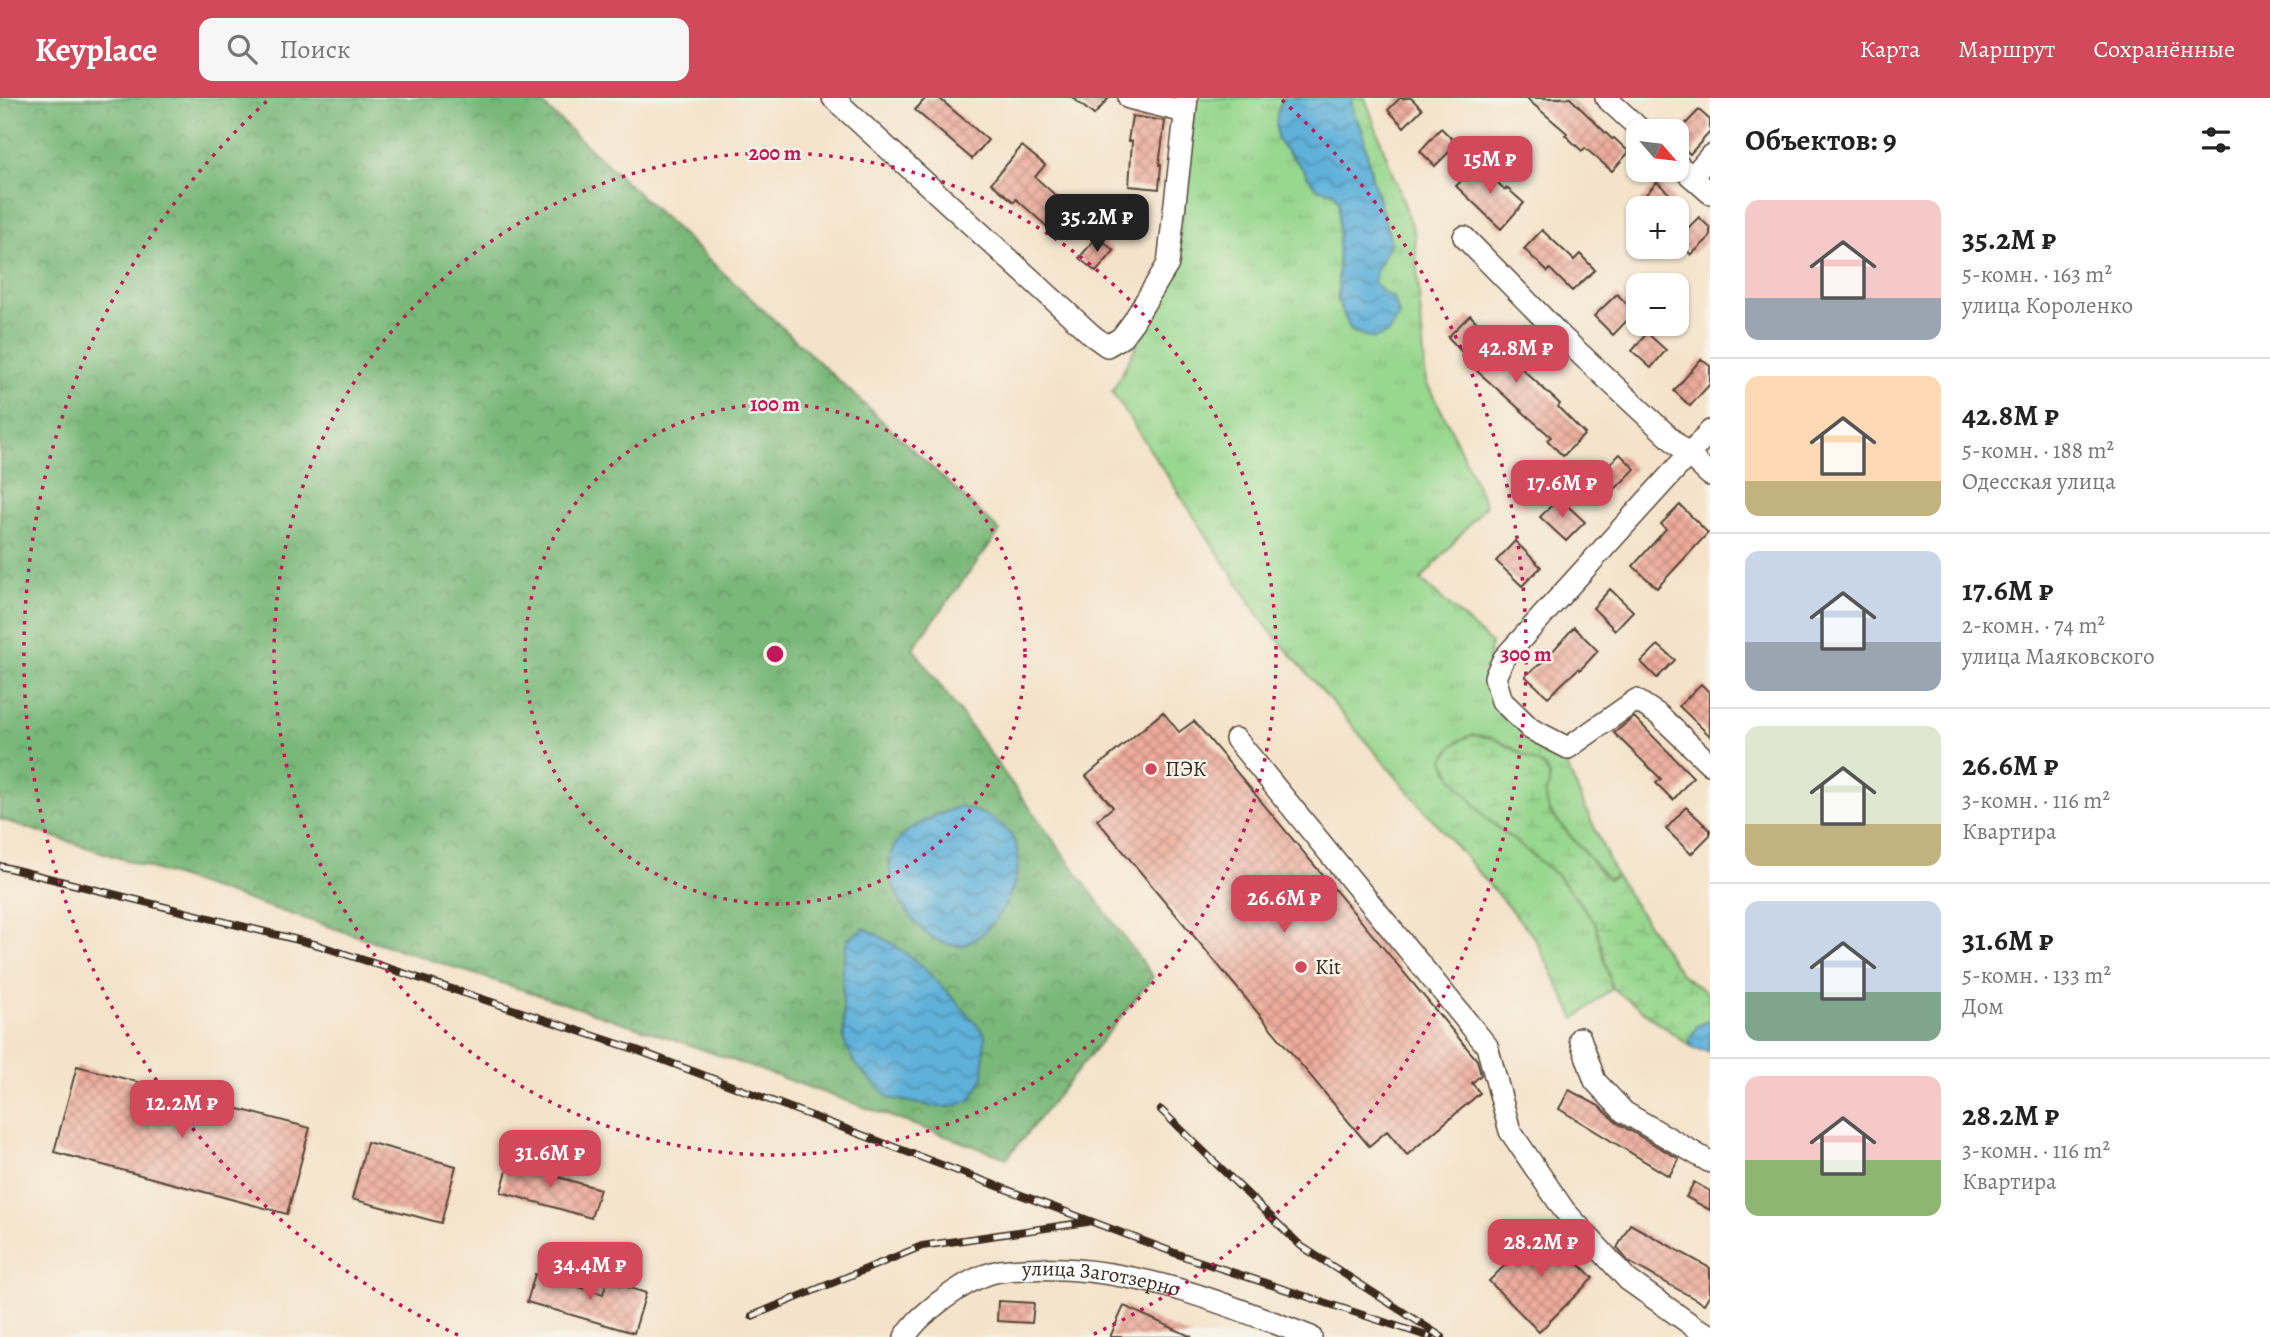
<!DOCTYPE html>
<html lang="ru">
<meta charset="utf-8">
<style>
:root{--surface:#fff;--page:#f6f6f6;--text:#222;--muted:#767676;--line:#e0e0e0;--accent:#d1495b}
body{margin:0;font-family:Alegreya,serif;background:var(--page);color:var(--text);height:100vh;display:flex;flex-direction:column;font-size:26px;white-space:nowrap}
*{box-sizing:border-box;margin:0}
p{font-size:23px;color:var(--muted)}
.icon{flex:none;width:38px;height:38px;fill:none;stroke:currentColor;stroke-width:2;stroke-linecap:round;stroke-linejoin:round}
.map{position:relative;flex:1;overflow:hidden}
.details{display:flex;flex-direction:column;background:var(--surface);width:560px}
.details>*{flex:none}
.needle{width:46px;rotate:118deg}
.buttons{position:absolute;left:1626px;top:21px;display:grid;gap:14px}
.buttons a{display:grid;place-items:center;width:63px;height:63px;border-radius:14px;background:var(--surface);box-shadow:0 2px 5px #0004;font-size:35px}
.price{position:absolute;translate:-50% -60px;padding:0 16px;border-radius:14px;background:var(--accent);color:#fff;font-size:23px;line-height:46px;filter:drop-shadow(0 2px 4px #0008)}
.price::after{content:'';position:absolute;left:50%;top:42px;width:21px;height:16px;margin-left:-10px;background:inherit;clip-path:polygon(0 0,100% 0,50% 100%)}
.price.on{background:#222;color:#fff}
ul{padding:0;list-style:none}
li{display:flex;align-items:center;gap:21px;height:175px;padding:0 35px}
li+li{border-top:2px solid var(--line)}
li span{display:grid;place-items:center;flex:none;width:196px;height:140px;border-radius:14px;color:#555}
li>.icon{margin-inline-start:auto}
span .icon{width:84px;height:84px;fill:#fffc;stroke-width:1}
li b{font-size:30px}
h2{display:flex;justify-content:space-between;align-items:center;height:84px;padding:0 35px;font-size:30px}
header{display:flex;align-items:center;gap:42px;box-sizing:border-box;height:98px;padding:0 35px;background:var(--accent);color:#fff}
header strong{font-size:33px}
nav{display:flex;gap:38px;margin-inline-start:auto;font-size:24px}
.search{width:490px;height:63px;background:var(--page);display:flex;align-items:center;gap:18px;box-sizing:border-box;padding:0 24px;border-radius:14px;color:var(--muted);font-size:26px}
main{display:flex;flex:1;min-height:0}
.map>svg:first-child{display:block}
.grass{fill:url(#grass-tufts);stroke:#698056;stroke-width:2}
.forest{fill:url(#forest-crowns);stroke:#5a714c;stroke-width:2}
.wetland{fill:url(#wetland-marsh);stroke:#698056;stroke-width:2}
.water{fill:url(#water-waves);stroke:#4c6e7c;stroke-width:2}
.building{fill:url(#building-cross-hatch)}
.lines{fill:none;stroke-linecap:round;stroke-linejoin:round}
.minor-casing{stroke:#574638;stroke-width:24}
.minor{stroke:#fff;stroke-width:21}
.rail-casing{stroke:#3b2a1e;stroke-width:8}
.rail{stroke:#f7f3e8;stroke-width:5;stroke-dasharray:16;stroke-linecap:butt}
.ring{fill:none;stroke:#c2185b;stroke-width:3.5;stroke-dasharray:3.5 7}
.poi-dot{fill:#d1495b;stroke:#f7f3e8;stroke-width:2.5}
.labels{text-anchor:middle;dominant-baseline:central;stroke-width:5;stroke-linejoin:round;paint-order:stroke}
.poi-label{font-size:21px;fill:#3b2a1e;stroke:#f7f3e8;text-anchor:start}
.street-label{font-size:21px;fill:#3b2a1e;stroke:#f7f3e8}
.centre{fill:#c2185b;stroke:#f7f3e8;stroke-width:3.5}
.ring-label{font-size:21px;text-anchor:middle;font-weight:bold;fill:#c2185b;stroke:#f7f3e8;stroke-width:5;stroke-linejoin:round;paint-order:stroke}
</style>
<header>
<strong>Keyplace</strong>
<div class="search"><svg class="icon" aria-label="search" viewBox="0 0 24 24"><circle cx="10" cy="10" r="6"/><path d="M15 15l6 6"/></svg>Поиск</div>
<nav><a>Карта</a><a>Маршрут</a><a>Сохранённые</a></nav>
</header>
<main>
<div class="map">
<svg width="1710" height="1239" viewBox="0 0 1710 1239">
<defs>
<pattern id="grass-tufts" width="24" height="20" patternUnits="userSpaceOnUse" patternTransform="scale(1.75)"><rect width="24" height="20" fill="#97d78e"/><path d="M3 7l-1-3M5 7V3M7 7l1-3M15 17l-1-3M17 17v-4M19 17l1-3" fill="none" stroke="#83b97a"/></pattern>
<pattern id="forest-crowns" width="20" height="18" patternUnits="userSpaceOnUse" patternTransform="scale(1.75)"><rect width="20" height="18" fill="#79b879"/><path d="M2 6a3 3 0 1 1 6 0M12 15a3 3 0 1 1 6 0" fill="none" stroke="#649663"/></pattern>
<pattern id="wetland-marsh" width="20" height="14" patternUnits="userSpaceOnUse" patternTransform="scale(1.75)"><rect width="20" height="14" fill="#97d78e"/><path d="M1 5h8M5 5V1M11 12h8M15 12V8" fill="none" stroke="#83b97a"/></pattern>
<pattern id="water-waves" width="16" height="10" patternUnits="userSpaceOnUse" patternTransform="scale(1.75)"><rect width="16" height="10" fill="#5eb1da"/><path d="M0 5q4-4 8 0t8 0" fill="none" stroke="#4f90b0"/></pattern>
<pattern id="building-cross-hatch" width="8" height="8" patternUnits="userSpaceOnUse" patternTransform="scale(1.75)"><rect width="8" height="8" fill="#edac9c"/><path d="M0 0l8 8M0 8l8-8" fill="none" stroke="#c18c7f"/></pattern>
</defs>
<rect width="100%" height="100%" fill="#f7f3e8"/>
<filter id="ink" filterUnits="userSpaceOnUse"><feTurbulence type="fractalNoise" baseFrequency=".0143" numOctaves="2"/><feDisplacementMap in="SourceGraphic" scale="14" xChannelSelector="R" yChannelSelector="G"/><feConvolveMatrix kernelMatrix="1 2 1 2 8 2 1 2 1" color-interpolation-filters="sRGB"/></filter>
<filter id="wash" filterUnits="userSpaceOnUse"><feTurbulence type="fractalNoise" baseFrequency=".00686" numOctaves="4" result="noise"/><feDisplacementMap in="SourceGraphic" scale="28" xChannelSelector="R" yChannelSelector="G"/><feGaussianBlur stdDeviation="1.57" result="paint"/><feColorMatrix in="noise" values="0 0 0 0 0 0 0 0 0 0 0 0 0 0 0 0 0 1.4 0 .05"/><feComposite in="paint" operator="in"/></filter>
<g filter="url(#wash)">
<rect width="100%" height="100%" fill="#f4e3ca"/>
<!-- grass -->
<path class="grass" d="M1196 0H1365L1414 133 1426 284 1447 323 1486 407 1421 482 1491 545 1489 556V583L1497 610 1563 660 1616 778 1608 782 1549 713C1545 703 1543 697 1549 687L1545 669C1517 656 1486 624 1456 645L1447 671 1485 719 1558 778 1595 824 1612 890 1575 921 1535 840 1267 529 1112 294 1176 172Z"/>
<!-- forest -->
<path class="forest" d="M0 0H536L1000 433 913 550 1153 879 1007 1060 676 942 0 721Z"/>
<!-- wetland -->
<path class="wetland" d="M1473 637 1493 640 1545 669 1549 678V687L1545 695 1549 713 1608 782 1616 778 1680 875 1710 897V923L1697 928 1689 942 1694 951 1612 890 1595 824 1558 778 1485 719 1452 679 1444 662C1450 648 1459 641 1473 637Z"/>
<!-- water -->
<path class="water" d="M1285 0H1352V12L1362 31 1372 79 1391 144 1376 172 1374 183 1381 193 1394 200 1399 218 1388 235 1374 241 1351 233 1338 204 1339 105 1334 94 1316 90 1304 72 1277 42C1276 26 1274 12 1285 0Z
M960 708C975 713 993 718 1005 730 1034 759 1009 809 985 833 979 840 970 844 962 848 956 847 947 847 941 844 913 833 879 781 893 751 904 727 938 717 960 708Z
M864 830C913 852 950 896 985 936L983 980 971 1002 953 1009H935L889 1000 855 966 844 943 842 872 847 842Z
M1710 923V953L1694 951 1689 942 1697 928Z"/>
<g id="blocks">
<!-- building -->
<path class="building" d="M926 0H939L988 42 972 61 915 12Z
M1073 0H1109L1094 17Z
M1400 0H1411L1422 11 1404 29 1388 12Z
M1526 0H1570L1612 41 1614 40 1629 54 1612 73 1585 50 1582 53 1565 37 1567 35Z
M1699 12 1710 22V34L1690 56 1676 44V36Z
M1132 18 1165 23 1159 67H1161L1159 91 1129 88 1132 43H1128Z
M1441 30 1457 46 1435 68 1420 53Z
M1022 48 1045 67 1035 79 1072 112 1053 134 1016 101 1014 104 991 85Z
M1479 66 1505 92 1507 90 1524 105 1501 131 1456 88Z
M1657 84 1675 101 1666 110H1646L1639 104Z
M1699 119 1710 130V139L1691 157 1677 141Z
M1542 132 1574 162 1580 156 1595 172 1572 193 1550 171 1548 174 1524 151Z
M1098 138 1114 153 1096 174 1079 160Z
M1617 196 1635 214 1613 237 1594 218Z
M1470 217 1485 233 1483 235 1560 306 1558 309 1585 336 1563 358 1547 342 1551 339 1477 273 1479 272 1448 239Z
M1647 235 1666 252 1651 270 1632 253Z
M1701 261 1710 268V286L1690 308 1674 293Z
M1620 356 1635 371 1612 394 1597 378Z
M1559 400 1585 424 1566 443 1540 419Z
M1680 407 1708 435 1657 490 1633 468 1666 431 1661 426Z
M1515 443 1541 469 1522 488 1496 463Z
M1610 491 1633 513 1615 532 1593 510Z
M1574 529 1598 553 1580 572 1579 570 1548 599 1525 578 1544 563Z
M1658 547 1675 562 1657 580 1641 564Z
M1701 586 1710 595V638L1679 608Z
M1163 614 1179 634 1194 623 1477 962 1481 977 1472 985 1480 995 1407 1057 1387 1033 1369 1048 1097 722 1113 709 1086 678Z
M1634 619 1693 679 1673 702 1656 685 1661 681 1614 635Z
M1686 709 1710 732V737L1691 756 1666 731Z
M77 968 310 1030 287 1116 54 1054Z
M1569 992 1599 1008 1617 1025 1679 1061 1669 1078 1559 1011Z
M367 1044 456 1068 441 1125 352 1101Z
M509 1065 600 1091 591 1120 501 1094Z
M1694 1084 1710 1093V1112L1686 1099Z
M1630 1126 1710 1170V1196L1704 1206 1629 1164 1617 1150Z
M1543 1129 1593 1180 1539 1234 1489 1183Z
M535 1176 603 1196 607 1183 646 1195 634 1235 527 1204Z
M998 1203 1034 1205 1032 1225 997 1223Z
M1124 1208 1192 1239H1110Z"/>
</g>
</g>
<g filter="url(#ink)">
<use href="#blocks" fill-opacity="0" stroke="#574638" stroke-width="2"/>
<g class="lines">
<!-- minor casing -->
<g class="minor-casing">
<g id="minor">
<path d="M833 0 1093 238 1107 248 1121 240 1133 224 1168 166 1187 0"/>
<path d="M1129 0 1185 14"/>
<path d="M1606 0 1642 33"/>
<path d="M1676 65 1710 95"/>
<path d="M1692 79 1710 58"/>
<path d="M1464 139 1561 238 1710 377"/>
<path d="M1710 333 1504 560 1495 579 1502 603 1531 631 1568 650 1636 602 1659 617 1710 666"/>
<path d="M1236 641 1487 948 1510 1033 1564 1112 1628 1182 1696 1230 1710 1237"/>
<path d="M1580 940 1595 983 1624 1014 1710 1064"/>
<path id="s1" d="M905 1239C914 1224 925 1216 938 1205 956 1192 977 1177 1000 1173 1021 1170 1043 1170 1064 1171 1153 1176 1229 1207 1311 1239"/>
</g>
</g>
<!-- minor -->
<use href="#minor" class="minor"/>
<!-- rail casing -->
<g class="rail-casing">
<path id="rail" d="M0 768 318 847 634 951 1183 1158 1430 1239
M1161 1012 1301 1148 1442 1239
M752 1218 922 1148 1087 1124"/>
</g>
<!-- rail -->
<use href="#rail" class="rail"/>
</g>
</g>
<!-- distance rings -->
<g class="ring">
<circle cx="775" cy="556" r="250"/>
<circle cx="775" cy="556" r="501"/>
<path d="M458 1237A751 751 0 0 1 268 2M1282 2A751 751 0 0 1 1092 1237"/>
</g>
<!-- markers -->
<g class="poi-dot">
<circle cx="1151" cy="671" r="7"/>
<circle cx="1301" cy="869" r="7"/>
</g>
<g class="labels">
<!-- poi labels -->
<g class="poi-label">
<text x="1165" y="671">ПЭК</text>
<text x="1315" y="869">Kit</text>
</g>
<!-- street labels -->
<g class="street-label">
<text stroke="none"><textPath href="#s1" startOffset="220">улица Заготзерно</textPath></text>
</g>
</g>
<circle cx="775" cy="556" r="10" class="centre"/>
<g class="ring-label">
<text x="775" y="62">200 m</text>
<text x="775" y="313">100 m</text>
<text x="1526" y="563">300 m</text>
</g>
</svg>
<div class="buttons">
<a><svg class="needle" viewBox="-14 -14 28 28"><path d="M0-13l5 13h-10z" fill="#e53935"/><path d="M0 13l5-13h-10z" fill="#767676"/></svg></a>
<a>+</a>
<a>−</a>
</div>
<b class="price" style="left:1490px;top:98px">15M ₽</b>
<b class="price on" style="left:1097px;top:156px">35.2M ₽</b>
<b class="price" style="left:1516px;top:287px">42.8M ₽</b>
<b class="price" style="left:1562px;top:422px">17.6M ₽</b>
<b class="price" style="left:1284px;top:837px">26.6M ₽</b>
<b class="price" style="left:182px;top:1042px">12.2M ₽</b>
<b class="price" style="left:550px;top:1092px">31.6M ₽</b>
<b class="price" style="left:1541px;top:1181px">28.2M ₽</b>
<b class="price" style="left:590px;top:1204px">34.4M ₽</b>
</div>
<section class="details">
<h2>Объектов: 9<svg class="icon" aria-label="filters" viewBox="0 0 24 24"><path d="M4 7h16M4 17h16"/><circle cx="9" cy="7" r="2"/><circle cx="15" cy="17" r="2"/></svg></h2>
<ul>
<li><span style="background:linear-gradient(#f6c9c9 70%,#9aa5b1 0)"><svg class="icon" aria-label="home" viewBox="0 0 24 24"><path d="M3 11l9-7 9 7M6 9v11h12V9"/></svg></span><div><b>35.2M ₽</b><p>5-комн. · 163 m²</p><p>улица Короленко</p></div></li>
<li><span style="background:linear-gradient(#ffd9b3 75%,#c2b280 0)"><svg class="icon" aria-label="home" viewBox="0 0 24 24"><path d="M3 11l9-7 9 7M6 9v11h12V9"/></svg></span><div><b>42.8M ₽</b><p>5-комн. · 188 m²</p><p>Одесская улица</p></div></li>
<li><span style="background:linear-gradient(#c9d6e8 65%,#9aa5b1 0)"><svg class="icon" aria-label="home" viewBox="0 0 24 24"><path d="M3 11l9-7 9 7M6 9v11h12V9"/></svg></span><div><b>17.6M ₽</b><p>2-комн. · 74 m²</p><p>улица Маяковского</p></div></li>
<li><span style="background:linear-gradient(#dfe7d0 70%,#c2b280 0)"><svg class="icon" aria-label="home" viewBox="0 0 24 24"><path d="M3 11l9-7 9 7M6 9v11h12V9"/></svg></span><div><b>26.6M ₽</b><p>3-комн. · 116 m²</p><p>Квартира</p></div></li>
<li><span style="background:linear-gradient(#c9d6e8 65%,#7fa58c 0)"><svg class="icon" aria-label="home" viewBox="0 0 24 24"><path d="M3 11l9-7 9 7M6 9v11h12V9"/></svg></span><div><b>31.6M ₽</b><p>5-комн. · 133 m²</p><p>Дом</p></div></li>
<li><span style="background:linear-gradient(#f6c9c9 60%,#8fb573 0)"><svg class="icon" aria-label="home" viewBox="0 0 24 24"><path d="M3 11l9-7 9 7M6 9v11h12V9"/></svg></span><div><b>28.2M ₽</b><p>3-комн. · 116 m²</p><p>Квартира</p></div></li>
</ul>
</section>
</main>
